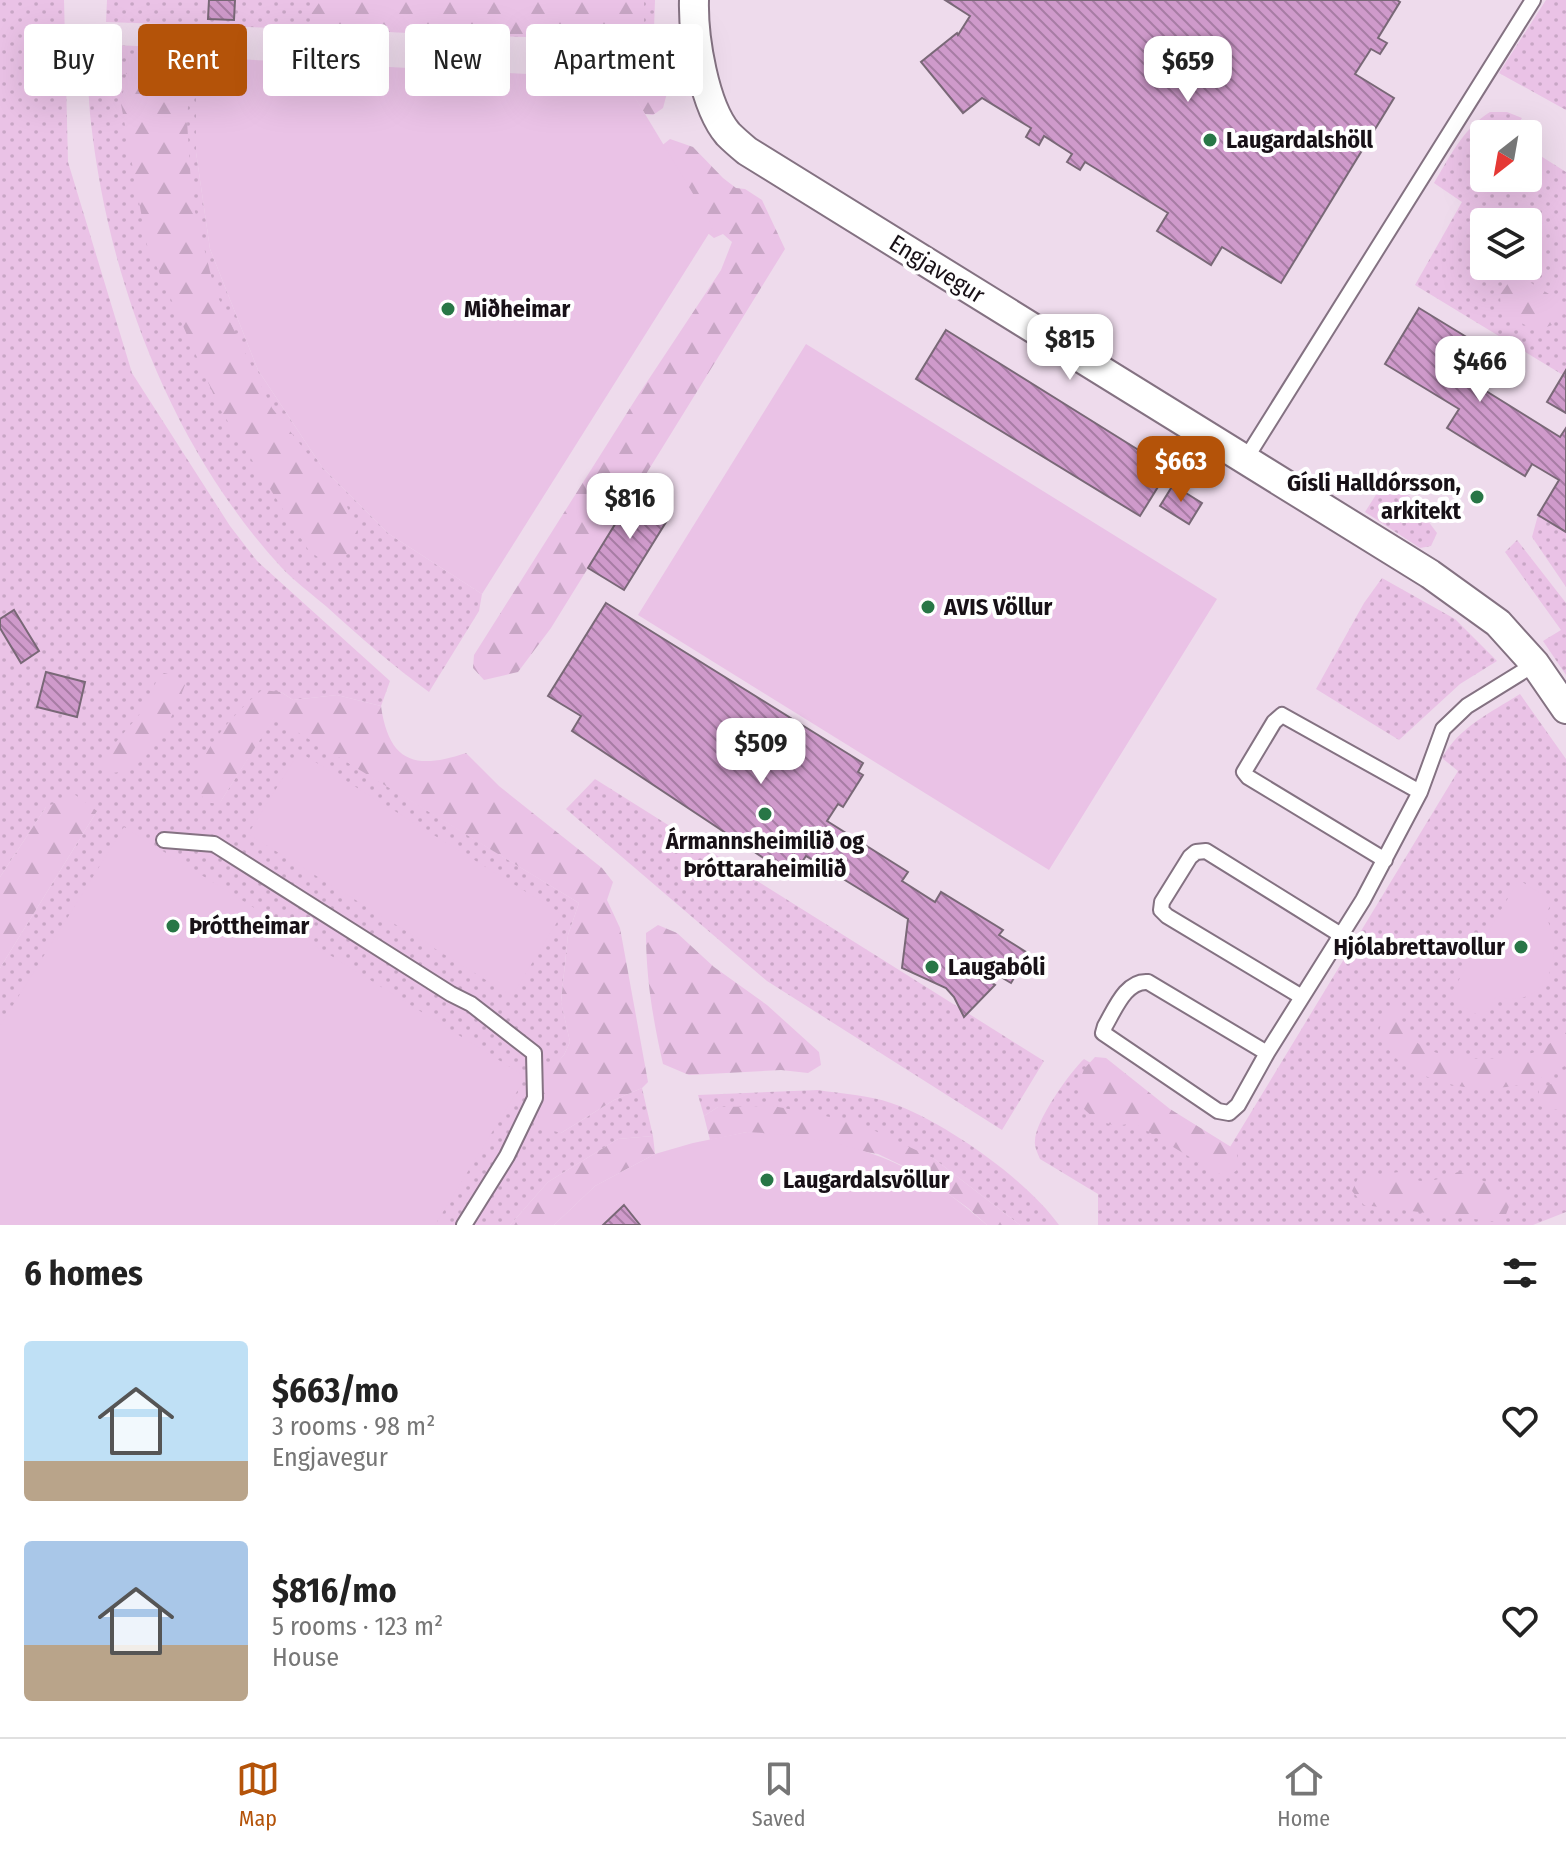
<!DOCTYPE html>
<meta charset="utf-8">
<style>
:root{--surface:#fff;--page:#f6f6f6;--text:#222;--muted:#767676;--line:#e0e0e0;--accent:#b45309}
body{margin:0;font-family:"Fira Sans Condensed",sans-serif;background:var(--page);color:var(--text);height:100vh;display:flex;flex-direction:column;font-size:30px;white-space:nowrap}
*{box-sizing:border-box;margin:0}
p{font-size:26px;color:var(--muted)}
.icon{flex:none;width:44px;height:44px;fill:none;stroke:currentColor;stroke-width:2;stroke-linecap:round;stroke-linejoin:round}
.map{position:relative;height:1225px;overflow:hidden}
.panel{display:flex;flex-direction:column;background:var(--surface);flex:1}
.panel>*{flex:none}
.top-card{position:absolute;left:24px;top:24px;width:800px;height:72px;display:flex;gap:16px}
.needle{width:52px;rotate:211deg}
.controls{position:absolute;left:1470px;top:120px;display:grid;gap:16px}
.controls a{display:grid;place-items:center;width:72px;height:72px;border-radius:8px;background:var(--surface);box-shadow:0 8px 32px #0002;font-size:40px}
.price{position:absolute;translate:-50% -68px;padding:0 18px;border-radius:16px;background:#fff;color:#222;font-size:26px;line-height:52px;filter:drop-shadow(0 2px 4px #0008)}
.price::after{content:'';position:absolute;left:50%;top:48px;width:24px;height:18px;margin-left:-12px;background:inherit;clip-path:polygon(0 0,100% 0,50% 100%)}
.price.current{background:var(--accent);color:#fff}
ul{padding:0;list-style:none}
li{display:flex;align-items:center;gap:24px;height:200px;padding:0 24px}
li span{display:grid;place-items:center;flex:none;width:224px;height:160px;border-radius:8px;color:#555}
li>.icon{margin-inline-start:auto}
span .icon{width:96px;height:96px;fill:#fffc;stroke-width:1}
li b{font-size:34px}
h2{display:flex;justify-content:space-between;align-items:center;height:96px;padding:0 24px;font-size:34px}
.pill{padding:0 28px;border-radius:8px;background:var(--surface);box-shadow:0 8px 32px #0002;font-size:28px;line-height:72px}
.pill.current{background:var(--accent);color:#fff}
.tabs{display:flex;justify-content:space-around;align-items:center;height:112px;border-top:2px solid var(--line);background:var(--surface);font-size:22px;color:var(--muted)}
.tabs a{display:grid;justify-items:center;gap:4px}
.tabs .current{color:var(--accent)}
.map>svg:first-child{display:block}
.grass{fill:url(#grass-dots);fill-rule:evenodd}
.forest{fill:url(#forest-firs)}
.park{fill:#eac2e6}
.building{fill:url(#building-back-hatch);stroke:#796877;stroke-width:2}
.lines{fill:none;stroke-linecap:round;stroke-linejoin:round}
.service-casing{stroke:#847282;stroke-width:18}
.minor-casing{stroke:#847282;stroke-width:32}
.service{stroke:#fff;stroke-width:14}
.minor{stroke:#fff;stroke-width:28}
.poi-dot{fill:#287646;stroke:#fff;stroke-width:3}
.labels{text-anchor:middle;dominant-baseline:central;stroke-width:8;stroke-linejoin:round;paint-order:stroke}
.poi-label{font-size:24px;font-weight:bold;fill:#181117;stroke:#fff;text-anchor:start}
.street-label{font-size:24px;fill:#181117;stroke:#fff}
</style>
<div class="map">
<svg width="1566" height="1225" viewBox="0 0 1566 1225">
<defs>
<pattern id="grass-dots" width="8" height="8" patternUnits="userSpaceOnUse" patternTransform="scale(2)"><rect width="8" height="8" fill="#eac2e6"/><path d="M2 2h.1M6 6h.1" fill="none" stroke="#c8a6c5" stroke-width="1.8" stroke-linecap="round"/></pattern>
<pattern id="forest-firs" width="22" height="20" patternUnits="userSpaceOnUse" patternTransform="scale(2)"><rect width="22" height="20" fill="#eac2e6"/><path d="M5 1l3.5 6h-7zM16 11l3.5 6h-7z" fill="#c8a6c5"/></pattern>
<pattern id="building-back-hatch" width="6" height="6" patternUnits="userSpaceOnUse" patternTransform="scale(2)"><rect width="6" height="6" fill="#cf9acb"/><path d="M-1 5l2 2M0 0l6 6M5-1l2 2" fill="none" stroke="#a77ca4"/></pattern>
</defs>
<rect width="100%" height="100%" fill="#eedbec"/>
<!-- grass -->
<path class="grass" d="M0 0H64L68 162 132 373 230 526 257 561 390 681 381 706 337 695 293 700 281 692 219 804 274 717 579 903 568 935 561 1001 570 1042 564 1055 545 1077 561 1133 614 1100 642 1088 653 1136 618 1139 548 1182 510 1225H0V968L97 811 46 807 0 877Z
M107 0H655L654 29 615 40 106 22Z
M1546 0H1566V110L1499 73Z
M87 44 187 48 196 57V152L210 249 258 370 322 467 389 534 482 594 479 611 429 692C393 666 360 637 327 607 312 594 295 582 281 567 172 448 109 282 91 123 88 97 88 70 87 44Z
M1490 112H1507L1522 118 1511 134H1484V178H1528V148L1566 172V370L1563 375 1415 285 1462 202 1434 183C1450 156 1463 129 1490 112ZM1484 222H1528V266H1484Z
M1388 476 1410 497 1437 533 1431 546 1420 548 1365 512Z
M1538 515 1566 532V587L1532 537Z
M1517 540 1566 603V675L1543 641 1561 630 1505 552Z
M1382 578 1455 619 1497 661 1460 684 1399 740 1316 689 1364 603Z
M1520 694 1566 759V1212L1533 1225H1098V1194L1040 1159C1038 1154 1034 1146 1035 1141 1035 1121 1070 1072 1084 1059L1230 1147 1458 771 1442 758C1459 727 1490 713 1520 694Z
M595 779 1044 1061 1002 1130 767 981 566 809Z
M818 1090C842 1094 869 1095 891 1103 944 1121 1027 1180 1059 1225H1020L933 1158 718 1107 704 1116 698 1095Z"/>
<!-- forest -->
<path class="forest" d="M321 0H644V24L606 40 310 29V16Z
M159 51 181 59 190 79 187 121 192 200 215 291 272 408 345 502 358 532C352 552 346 560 325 562L309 551 220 409 147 245 121 104 128 64 139 54Z
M639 57 653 63 667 93 663 108 653 115 645 114 624 80 616 79V70L624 60Z
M670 139 693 147 723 178 736 188 745 189 762 200 785 249 551 628 518 672 484 680 473 668 474 655 637 397 721 270 732 242 723 234 714 238 700 227 655 151Z
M1523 278 1557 299 1561 311 1552 325 1536 331 1501 312 1500 295 1509 282Z
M164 673 176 676 185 685C175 711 156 755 130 769 125 772 118 772 112 773L101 765C103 754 137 719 146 706 153 695 153 680 164 673Z
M262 690 281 692 293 700 337 695 381 706C389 763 416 770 466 753L499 786 602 868 613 882 607 900 620 928 648 1082 642 1088 614 1100 561 1133 546 1129 538 1116 545 1076 564 1055 570 1042 561 1002 568 935 579 903 274 718 219 804 204 802C202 794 197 785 198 777 201 748 240 708 262 690Z
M74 794 97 811 0 968V877L46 807Z
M658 925 677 933 714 967 767 1005 819 1052 821 1065 808 1073 781 1070 689 1075 663 1064C653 1020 646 978 646 933Z
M1396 1003C1401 1019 1407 1037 1422 1046 1447 1063 1513 1062 1540 1050 1549 1045 1558 1037 1566 1031V1065C1517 1097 1452 1096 1403 1064 1393 1057 1386 1045 1378 1036L1384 1011Z
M1095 1057 1106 1058 1170 1109 1236 1150 1239 1164 1236 1171 1226 1176 1214 1172 1134 1123 1116 1126 1096 1120 1084 1109 1078 1086 1084 1069Z
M1566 1076V1106L1558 1110 1539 1106V1090Z
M773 1106 856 1122 933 1158 1020 1225H987L968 1208 922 1175 878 1154 747 1132 710 1140 704 1116 718 1107Z
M653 1136 655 1154 595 1186 554 1225H510L548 1182 618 1139Z
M1399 1172C1424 1187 1433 1181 1458 1172L1504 1188 1512 1199 1505 1217 1498 1222 1364 1205 1352 1191 1358 1178Z"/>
<!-- park -->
<path class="park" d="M196 57 624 79 713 227 482 594 389 534 322 467 258 370 210 249 196 152Z
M806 344 1217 599 1049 870 638 615Z
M299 752 562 914 512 996 248 834Z
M124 827 526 1077 435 1225H0V1026Z
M1519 880 1553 901 1545 915C1566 953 1549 1012 1496 996L1483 1018 1448 998Z
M747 1132C846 1137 913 1158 987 1225H554L595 1186 655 1154 693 1143Z"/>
<!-- building -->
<path class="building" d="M209 0H235L234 20 208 19Z
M945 0H1397L1400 2 1378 38 1387 43 1380 54 1371 49 1355 74 1394 98 1281 283 1222 247 1211 265 1157 231 1168 213 1085 162 1080 170 1067 162 1072 154 1044 136 1039 145 1026 137 1031 128 982 98 963 113 921 62 957 33 958 35 970 16Z
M1419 308 1496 355 1478 386 1560 437 1566 428V532L1538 515 1559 480 1532 464 1525 476 1447 428 1459 409 1385 364Z
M946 330 1169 469 1140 516 916 379Z
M1566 370V413L1547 402Z
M1173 485 1202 503 1189 524 1160 506Z
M635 492 671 514 624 590 588 568Z
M606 603 863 763 858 772 863 775 843 807 838 804 827 821 908 872 902 881 935 902 941 892 1003 930 999 935 1034 957 1026 970 1020 968 1011 983 994 973 989 981 995 985 964 1017 954 997 946 988 902 968 908 919 806 856 792 877 572 731 581 716 548 696Z
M14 610 39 651 21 663 0 628V619Z
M46 672 85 682 77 717 37 707Z
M624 1205 640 1225H603Z"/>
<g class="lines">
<!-- service casing -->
<g class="service-casing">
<path id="service" d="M664 42 694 33
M1245 460 1533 0
M1420 792 1443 729 1467 706 1535 664
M164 840 214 844 451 994 471 1004 534 1053 535 1098 507 1156 464 1225
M1302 997 1167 916 1161 910 1162 902 1190 857 1196 852 1206 851 1341 935
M1267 1053 1148 982C1126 980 1115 1009 1105 1026L1103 1033 1218 1111 1229 1113 1238 1105 1267 1053 1363 900 1420 792 1282 715 1274 722 1244 772 1248 777 1385 860"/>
</g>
<!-- minor casing -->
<g class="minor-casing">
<path id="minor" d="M694 0C693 37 704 106 728 134 734 140 741 146 747 151L1430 574 1498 623 1535 664 1566 709"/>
</g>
<!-- service -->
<use href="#service" class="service"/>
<!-- minor -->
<use href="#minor" class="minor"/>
</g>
<!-- markers -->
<g class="poi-dot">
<circle cx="1210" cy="140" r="8"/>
<circle cx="448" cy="309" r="8"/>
<circle cx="1477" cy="497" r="8"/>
<circle cx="928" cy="607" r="8"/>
<circle cx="765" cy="814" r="8"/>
<circle cx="173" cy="926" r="8"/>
<circle cx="1521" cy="947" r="8"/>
<circle cx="932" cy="967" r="8"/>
<circle cx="767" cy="1180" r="8"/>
</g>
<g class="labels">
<!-- poi labels -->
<g class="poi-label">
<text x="1226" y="140">Laugardalshöll</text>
<text x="464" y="309">Miðheimar</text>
<text x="1461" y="483" text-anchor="end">Gísli Halldórsson,<tspan x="1461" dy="28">arkitekt</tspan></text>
<text x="944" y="607">AVIS Völlur</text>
<text x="765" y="841" text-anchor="middle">Ármannsheimilið og<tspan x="765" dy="28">Þróttaraheimilið</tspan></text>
<text x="189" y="926">Þróttheimar</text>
<text x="1505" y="947" text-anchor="end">Hjólabrettavollur</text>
<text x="948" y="967">Laugabóli</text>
<text x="783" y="1180">Laugardalsvöllur</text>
</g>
<!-- street labels -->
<g class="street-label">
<text transform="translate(937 269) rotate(32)">Engjavegur</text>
</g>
</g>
</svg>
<div class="controls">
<a><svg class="needle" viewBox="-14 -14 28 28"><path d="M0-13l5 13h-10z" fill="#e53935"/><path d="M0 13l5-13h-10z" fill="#767676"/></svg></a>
<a><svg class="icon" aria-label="layers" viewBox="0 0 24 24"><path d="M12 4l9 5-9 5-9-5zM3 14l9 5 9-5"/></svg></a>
</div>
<b class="price" style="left:1188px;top:104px">$659</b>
<b class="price" style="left:1070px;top:382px">$815</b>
<b class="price" style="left:1480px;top:404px">$466</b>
<b class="price current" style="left:1181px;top:504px">$663</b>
<b class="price" style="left:630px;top:541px">$816</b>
<b class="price" style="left:761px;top:786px">$509</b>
<div class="top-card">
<a class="pill">Buy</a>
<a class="pill current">Rent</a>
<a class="pill">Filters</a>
<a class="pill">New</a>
<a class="pill">Apartment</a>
</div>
</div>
<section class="panel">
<h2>6 homes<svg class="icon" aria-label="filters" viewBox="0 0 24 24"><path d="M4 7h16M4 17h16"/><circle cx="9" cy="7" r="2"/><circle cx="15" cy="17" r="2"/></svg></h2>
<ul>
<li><span style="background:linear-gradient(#bfe0f5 75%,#b9a48a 0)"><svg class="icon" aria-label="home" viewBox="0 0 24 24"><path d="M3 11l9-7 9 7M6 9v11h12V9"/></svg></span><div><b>$663/mo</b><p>3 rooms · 98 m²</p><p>Engjavegur</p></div><svg class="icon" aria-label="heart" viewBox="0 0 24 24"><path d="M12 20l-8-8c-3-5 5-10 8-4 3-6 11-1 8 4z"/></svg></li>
<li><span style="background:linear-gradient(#a9c7e8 65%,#b9a48a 0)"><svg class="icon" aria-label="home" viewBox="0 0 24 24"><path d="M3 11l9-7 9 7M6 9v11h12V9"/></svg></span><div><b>$816/mo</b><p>5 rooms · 123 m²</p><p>House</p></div><svg class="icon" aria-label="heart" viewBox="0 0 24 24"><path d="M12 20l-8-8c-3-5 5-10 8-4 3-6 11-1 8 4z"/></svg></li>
</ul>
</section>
<nav class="tabs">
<a class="current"><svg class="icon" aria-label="map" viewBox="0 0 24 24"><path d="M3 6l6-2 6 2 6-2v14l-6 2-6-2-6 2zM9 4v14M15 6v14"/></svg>Map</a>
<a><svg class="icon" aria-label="saved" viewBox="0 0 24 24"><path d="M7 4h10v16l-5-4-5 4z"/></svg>Saved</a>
<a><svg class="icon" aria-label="home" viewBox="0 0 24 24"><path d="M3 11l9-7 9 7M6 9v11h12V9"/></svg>Home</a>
</nav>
